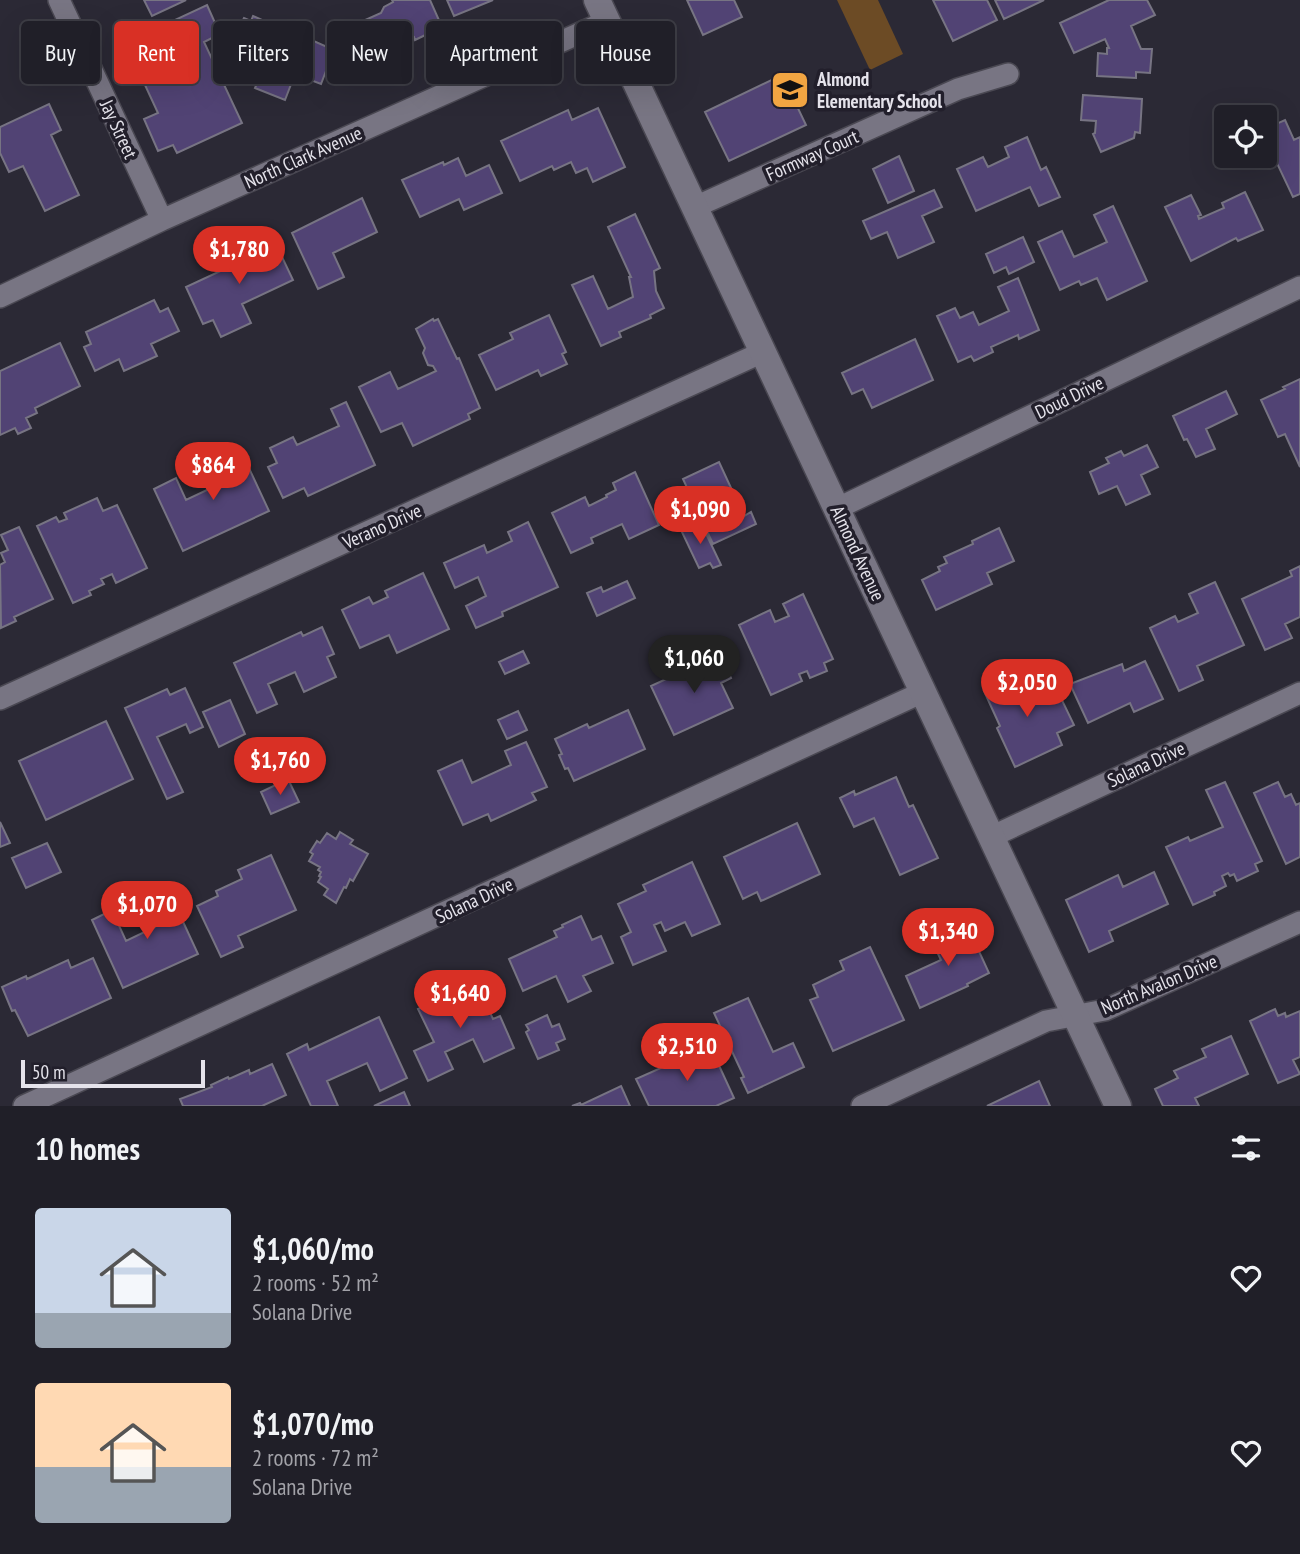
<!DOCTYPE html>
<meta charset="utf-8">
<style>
:root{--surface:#201f28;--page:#282730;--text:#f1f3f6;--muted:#a2a2a8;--line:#3d3d45;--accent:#d93025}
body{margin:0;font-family:"PT Sans Narrow",sans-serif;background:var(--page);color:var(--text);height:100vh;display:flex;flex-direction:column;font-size:26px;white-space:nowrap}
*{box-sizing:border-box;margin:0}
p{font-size:23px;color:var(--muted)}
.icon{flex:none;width:38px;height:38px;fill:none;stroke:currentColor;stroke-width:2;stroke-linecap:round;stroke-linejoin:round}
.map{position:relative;height:1106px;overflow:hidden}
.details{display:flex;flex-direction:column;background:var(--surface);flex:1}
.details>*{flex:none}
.hud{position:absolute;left:21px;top:21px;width:700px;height:63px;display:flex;gap:14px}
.buttons{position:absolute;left:1214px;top:105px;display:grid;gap:14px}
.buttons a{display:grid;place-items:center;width:63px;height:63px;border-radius:7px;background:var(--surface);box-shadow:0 7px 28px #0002,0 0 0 2px var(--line);font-size:35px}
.scale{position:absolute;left:21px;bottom:18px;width:184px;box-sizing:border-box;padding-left:7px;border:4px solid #e5e3eb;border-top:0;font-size:19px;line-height:24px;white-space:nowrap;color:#e5e3eb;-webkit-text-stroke:5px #221f2b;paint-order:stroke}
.price{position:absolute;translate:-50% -60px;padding:0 16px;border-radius:24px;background:var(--accent);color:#fff;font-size:23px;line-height:46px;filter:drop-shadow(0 2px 4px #0008)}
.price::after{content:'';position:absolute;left:50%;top:42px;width:21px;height:16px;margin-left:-10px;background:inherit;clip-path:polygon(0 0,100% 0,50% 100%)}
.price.current{background:#222;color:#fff}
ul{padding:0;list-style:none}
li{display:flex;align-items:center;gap:21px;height:175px;padding:0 35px}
li span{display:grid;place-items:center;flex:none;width:196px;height:140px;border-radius:7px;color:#555}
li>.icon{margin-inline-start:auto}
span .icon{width:84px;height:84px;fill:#fffc;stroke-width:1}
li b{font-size:30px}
h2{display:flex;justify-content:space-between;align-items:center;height:84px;padding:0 35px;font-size:30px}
.chip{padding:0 24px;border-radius:7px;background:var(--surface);box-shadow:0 7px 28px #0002,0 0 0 2px var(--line);font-size:24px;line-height:63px}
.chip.current{background:var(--accent);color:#fff}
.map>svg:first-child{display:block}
.green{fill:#6c4b25}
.building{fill:#514374;stroke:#777483;stroke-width:2}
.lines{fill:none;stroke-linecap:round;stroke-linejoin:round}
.minor-casing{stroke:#4a4852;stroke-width:24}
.tertiary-casing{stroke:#4a4852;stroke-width:29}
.minor{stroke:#787583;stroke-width:21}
.tertiary{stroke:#787583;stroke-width:26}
.labels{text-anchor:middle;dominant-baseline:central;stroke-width:7;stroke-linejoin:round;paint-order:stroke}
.poi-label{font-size:19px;font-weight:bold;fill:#e5e3eb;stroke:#221f2b;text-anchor:start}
.street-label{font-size:19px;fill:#e5e3eb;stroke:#221f2b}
</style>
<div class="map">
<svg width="1300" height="1106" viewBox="0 0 1300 1106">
<rect width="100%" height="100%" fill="#2b2935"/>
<!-- green -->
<path class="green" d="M837 0H878L903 54 870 70Z"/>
<!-- building -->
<path class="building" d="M144 0H186L152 16Z
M392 0H430L442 27 415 40 414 37 406 40 408 43 399 48 400 50 361 65 345 29 381 13 384 7 393 2Z
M447 0H493L454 16Z
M687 0H734L742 17 703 35Z
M933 0H987L997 20 953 41Z
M995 0H1044L1004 19Z
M1109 0H1147L1155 15 1131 26 1141 49H1152L1150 73 1136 72V78L1097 76 1098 53 1107 54V48H1109L1105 39 1074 53 1060 23Z
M207 5 220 34 204 42 242 123 177 153 173 145 158 151 144 119 158 113 139 72 128 77 115 48Z
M253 16 282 29 286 21 312 31 309 39 334 50 321 84 295 74 285 100 255 88 258 81 247 77 254 61 244 57 247 49 233 43 235 38 231 27 242 22 244 18 251 21Z
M782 75 806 125 729 161 705 112Z
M1083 95 1142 99 1140 133 1135 132 1134 138 1101 152 1093 134 1095 133 1096 121 1081 120Z
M49 104 61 130 51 135 79 195 45 211 23 166 9 172 0 153V127Z
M598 108 625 167 593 182 587 168 576 173 571 162 554 170 552 166 520 181 501 141 568 110 572 120Z
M1285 120 1294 140 1300 137V194L1293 197 1265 138V129Z
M1027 137 1041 170 1046 167 1060 197 1039 206 1030 187 976 211 957 169 983 157 988 167 1009 157 1005 147Z
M899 156 914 191 888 203 873 169Z
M458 158 466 176 489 165 502 193 464 210 459 199 420 217 402 180 443 162 444 165Z
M934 190 942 207 922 216 934 242 898 258 887 232 871 239 863 221Z
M1245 192 1263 230 1238 241 1236 238 1191 261 1165 207 1191 195 1201 215 1198 216 1199 219 1224 208 1222 203Z
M362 198 377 232 333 253 344 277 318 289 292 233Z
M1113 206 1147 281 1107 300 1097 278 1081 285 1079 281 1060 290 1038 242 1062 231 1074 257 1107 242 1094 215Z
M635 214 660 268 654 271 656 291 664 308 650 315 651 318 619 332 621 337 601 346 572 285 593 276 608 309 633 297 629 277H631L608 227Z
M272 236 293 280 242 304 251 323 221 337 213 320 203 324 186 287 242 261 237 252Z
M1023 237 1034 262 1009 274 1006 267 994 273 986 254Z
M1018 278 1039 330 1019 339 1018 335 991 347 993 352 974 361 971 356 958 362 937 316 955 308 960 318 973 312 979 325 1009 311 998 287Z
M154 300 160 312 168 308 179 331 151 344 157 356 124 371 119 359 95 371 84 347 91 344 86 332Z
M549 315 566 352 562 354 567 364 541 376 538 370 496 390 479 355 513 339 510 333Z
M433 319 434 321 438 319 457 359 459 358 480 408 468 414 470 419 413 446 402 423 381 432 359 387 390 372 398 389 436 371 433 366 428 365 423 353 425 348 416 329Z
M915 339 933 380 872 408 863 389 852 394 842 373Z
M60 343 80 386 35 408 37 413 26 418 31 428 18 434 15 428 0 435V371Z
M1300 379V467L1285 434 1278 437 1261 400 1285 389 1283 387Z
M1226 391 1237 414 1206 429 1215 449 1196 457 1187 439 1184 440 1173 416Z
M346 402 375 465 308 496 304 488 283 498 268 467 277 463 270 448 293 437 297 445 339 426 331 409Z
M1147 445 1158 467 1141 475 1150 494 1126 505 1117 486 1099 494 1090 472 1109 463 1106 458 1121 451 1124 456Z
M240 449 269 511 183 551 154 489 176 478 186 500 207 490 210 476 212 475 207 464Z
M719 462 744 516 751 512 756 524 713 544 683 479Z
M635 472 659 525 629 539 622 524 591 538 593 543 571 553 552 513 585 497 589 506 607 497 606 495 616 490 613 483Z
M97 498 103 511 117 505 147 568 116 583 112 574 101 579 104 584 89 591 91 595 73 603 37 526 56 517 59 522 67 519 64 513Z
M700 521 721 565 713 568 710 563 699 568 681 530Z
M528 522 558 587 502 612 503 616 476 628 466 606 486 596 478 577 455 588 444 563 484 545 487 553 512 541 508 532Z
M19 527 53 599 14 617 16 621 1 628 0 565 5 562 1 553 8 550 1 535Z
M999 528 1014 561 987 573 992 584 936 610 922 580 940 571 938 567 947 563 944 557 973 544 972 541Z
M1300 566V617L1285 624 1292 638 1265 650 1242 599 1292 576 1290 571Z
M423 573 449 629 397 653 389 635 360 648 342 610 369 597 373 604 388 597 385 591Z
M627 581 635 598 597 616 587 593 601 587 603 592Z
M1215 582 1244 645 1197 666 1203 680 1179 691 1150 628 1175 616 1178 622 1198 613 1189 594Z
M803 594 833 659 824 663 827 671 810 678 807 671 799 674 802 681 771 695 739 625 770 610 775 622 789 616 783 604Z
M322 627 334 654 327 657 336 677 304 692 295 672 268 684 277 704 257 713 234 663 301 632 303 636Z
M523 651 529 663 505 674 499 662Z
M720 654 731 678 721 683 733 708 674 735 651 686Z
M1145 661 1163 699 1134 712 1130 703 1088 723 1070 684 1122 664 1124 671Z
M1024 673 1034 695 1039 693 1042 702 1059 694 1074 725 1057 733 1062 745 1015 767 997 728 1000 726 984 691Z
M185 688 203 727 190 733 186 724 157 737 183 792 167 799 125 708 167 689 170 695Z
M230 700 245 734 219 747 203 712Z
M628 710 645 749 574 781 568 768 565 769 559 755 562 754 555 739 587 724 589 728Z
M518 711 527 730 507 739 498 720Z
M106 721 133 779 46 820 19 761Z
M526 742 547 787 532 793 536 800 491 821 488 814 463 825 438 771 462 760 472 783 511 765 505 751Z
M896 777 909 807 913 805 938 858 900 875 874 818 854 827 840 798 854 791 855 795Z
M288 779 299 802 271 814 261 792Z
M1225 782 1262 861 1255 864 1258 871 1237 881 1234 874 1230 876 1228 873 1222 876 1226 886 1214 892 1215 895 1193 905 1166 847 1188 837 1190 841 1223 827 1206 790Z
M1278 782 1285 797 1291 794 1296 805 1300 803V857L1286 864 1254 793Z
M0 822 10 843 0 847Z
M797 823 820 874 761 901 757 892 743 899 724 857Z
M340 832 353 840 350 844 368 854 353 881 350 879 346 888 344 887 336 903 324 895 328 889 318 882 321 877 319 876 321 872 318 870 320 867 309 861 313 854 310 852 317 841 320 843 327 833 336 839Z
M47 843 61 872 26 888 12 858Z
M271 855 296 910 238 936 243 947 221 957 197 906 218 896 216 891 242 879 238 870Z
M692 862 720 924 692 936 685 922 665 931 661 922 654 925 666 951 633 965 621 937 631 932 618 904 646 891 643 885Z
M1154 872 1168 904 1109 931 1113 941 1089 952 1066 900 1118 875 1123 887Z
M166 885 198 954 123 988 92 920 112 910 126 941 155 927 142 897Z
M581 916 592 940 601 936 613 963 583 976 591 991 568 1002 556 976 523 991 509 959 557 937 554 931 563 927 562 925Z
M943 926 946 934 955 930 960 942 972 936 989 973 967 984 968 986 920 1008 906 976 941 960 928 933Z
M870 947 904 1020 833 1051 810 1000 818 997 813 985 844 970 840 961Z
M93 958 111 998 28 1036 15 1010 12 1011 2 987 26 976 27 979 68 960 71 968Z
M476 982 493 1019 500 1016 514 1048 484 1062 473 1039 445 1052 453 1069 428 1081 414 1051 434 1042 418 1009Z
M748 998 773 1052 793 1043 804 1067 748 1093 741 1078 744 1077 714 1013Z
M1275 1009 1278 1016 1285 1013 1286 1017 1300 1011V1057L1293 1060 1300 1074 1278 1083 1250 1021Z
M547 1015 552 1027 559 1024 565 1039 556 1043 559 1050 538 1059 526 1032 529 1030 526 1025Z
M379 1017 407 1078 380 1091 367 1063 327 1081 338 1106H311L287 1054 307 1044 309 1050Z
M1231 1036 1248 1074 1195 1098 1199 1106H1163L1155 1089 1178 1078 1174 1071 1206 1057 1202 1049Z
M710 1046 734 1098 716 1106H649L636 1079Z
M272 1064 286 1095 262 1106H183L180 1099 212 1087 211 1085 228 1077 229 1079 249 1070 250 1074Z
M1039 1081 1050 1106H987Z
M621 1086 630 1106H572L580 1103 581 1105Z
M404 1092 410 1106H374Z"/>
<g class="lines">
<!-- minor casing -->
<g class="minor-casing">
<path id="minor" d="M59 0 162 220
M695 207 958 89 1008 74
M0 297 162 220 607 21
M838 508 1300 287
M0 699 763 352
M993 836 1300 693
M24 1106 923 692
M862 1106 1046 1021 1105 1010 1300 922"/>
</g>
<!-- tertiary casing -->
<g class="tertiary-casing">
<path id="tertiary" d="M597 0 1118 1106"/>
</g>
<!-- minor -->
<use href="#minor" class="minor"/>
<!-- tertiary -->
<use href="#tertiary" class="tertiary"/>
</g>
<!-- icons -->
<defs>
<g id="school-square" transform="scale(2.0125)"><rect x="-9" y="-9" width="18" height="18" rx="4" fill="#f2a542" stroke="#221f2b"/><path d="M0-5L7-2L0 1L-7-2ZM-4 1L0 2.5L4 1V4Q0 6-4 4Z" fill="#111"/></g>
</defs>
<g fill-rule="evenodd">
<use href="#school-square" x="790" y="90"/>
</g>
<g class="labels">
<!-- poi labels -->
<g class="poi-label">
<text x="817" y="79">Almond<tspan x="817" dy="22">Elementary School</tspan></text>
</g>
<!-- street labels -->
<g class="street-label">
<text transform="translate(119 129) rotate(65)">Jay Street</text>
<text transform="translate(812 155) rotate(-24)">Formway Court</text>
<text transform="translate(303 157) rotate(-24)">North Clark Avenue</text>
<text transform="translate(1069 397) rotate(-26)">Doud Drive</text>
<text transform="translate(382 526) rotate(-24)">Verano Drive</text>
<text transform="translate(858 553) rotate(65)">Almond Avenue</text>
<text transform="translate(1146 764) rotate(-25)">Solana Drive</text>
<text transform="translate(474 900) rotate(-25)">Solana Drive</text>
<text transform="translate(1159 984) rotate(-23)">North Avalon Drive</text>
</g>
</g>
</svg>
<div class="buttons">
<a><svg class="icon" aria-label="locate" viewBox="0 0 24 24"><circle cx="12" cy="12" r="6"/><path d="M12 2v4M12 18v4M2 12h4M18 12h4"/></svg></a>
</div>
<div class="scale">50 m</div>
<b class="price" style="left:239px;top:286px">$1,780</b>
<b class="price" style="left:213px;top:502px">$864</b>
<b class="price" style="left:700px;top:546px">$1,090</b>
<b class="price current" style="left:694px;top:695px">$1,060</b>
<b class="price" style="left:1027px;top:719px">$2,050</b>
<b class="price" style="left:280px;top:797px">$1,760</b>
<b class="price" style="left:147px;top:941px">$1,070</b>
<b class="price" style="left:948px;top:968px">$1,340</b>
<b class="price" style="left:460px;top:1030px">$1,640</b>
<b class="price" style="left:687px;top:1083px">$2,510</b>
<div class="hud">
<a class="chip">Buy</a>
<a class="chip current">Rent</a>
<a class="chip">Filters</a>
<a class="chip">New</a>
<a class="chip">Apartment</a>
<a class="chip">House</a>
</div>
</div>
<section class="details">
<h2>10 homes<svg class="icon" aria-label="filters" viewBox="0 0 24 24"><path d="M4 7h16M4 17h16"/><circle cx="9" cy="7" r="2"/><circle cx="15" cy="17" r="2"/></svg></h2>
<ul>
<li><span style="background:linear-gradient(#c9d6e8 75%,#9aa5b1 0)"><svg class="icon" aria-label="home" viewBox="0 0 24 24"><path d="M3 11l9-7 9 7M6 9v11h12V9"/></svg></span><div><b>$1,060/mo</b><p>2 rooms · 52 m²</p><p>Solana Drive</p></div><svg class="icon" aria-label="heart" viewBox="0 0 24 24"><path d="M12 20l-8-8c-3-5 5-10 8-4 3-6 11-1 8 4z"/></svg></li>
<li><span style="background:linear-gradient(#ffd9b3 60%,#9aa5b1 0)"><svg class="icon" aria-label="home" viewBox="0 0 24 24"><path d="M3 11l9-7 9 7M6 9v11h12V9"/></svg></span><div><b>$1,070/mo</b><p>2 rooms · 72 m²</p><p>Solana Drive</p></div><svg class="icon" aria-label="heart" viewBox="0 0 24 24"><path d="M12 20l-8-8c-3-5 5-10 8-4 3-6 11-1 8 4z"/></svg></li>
</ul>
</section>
